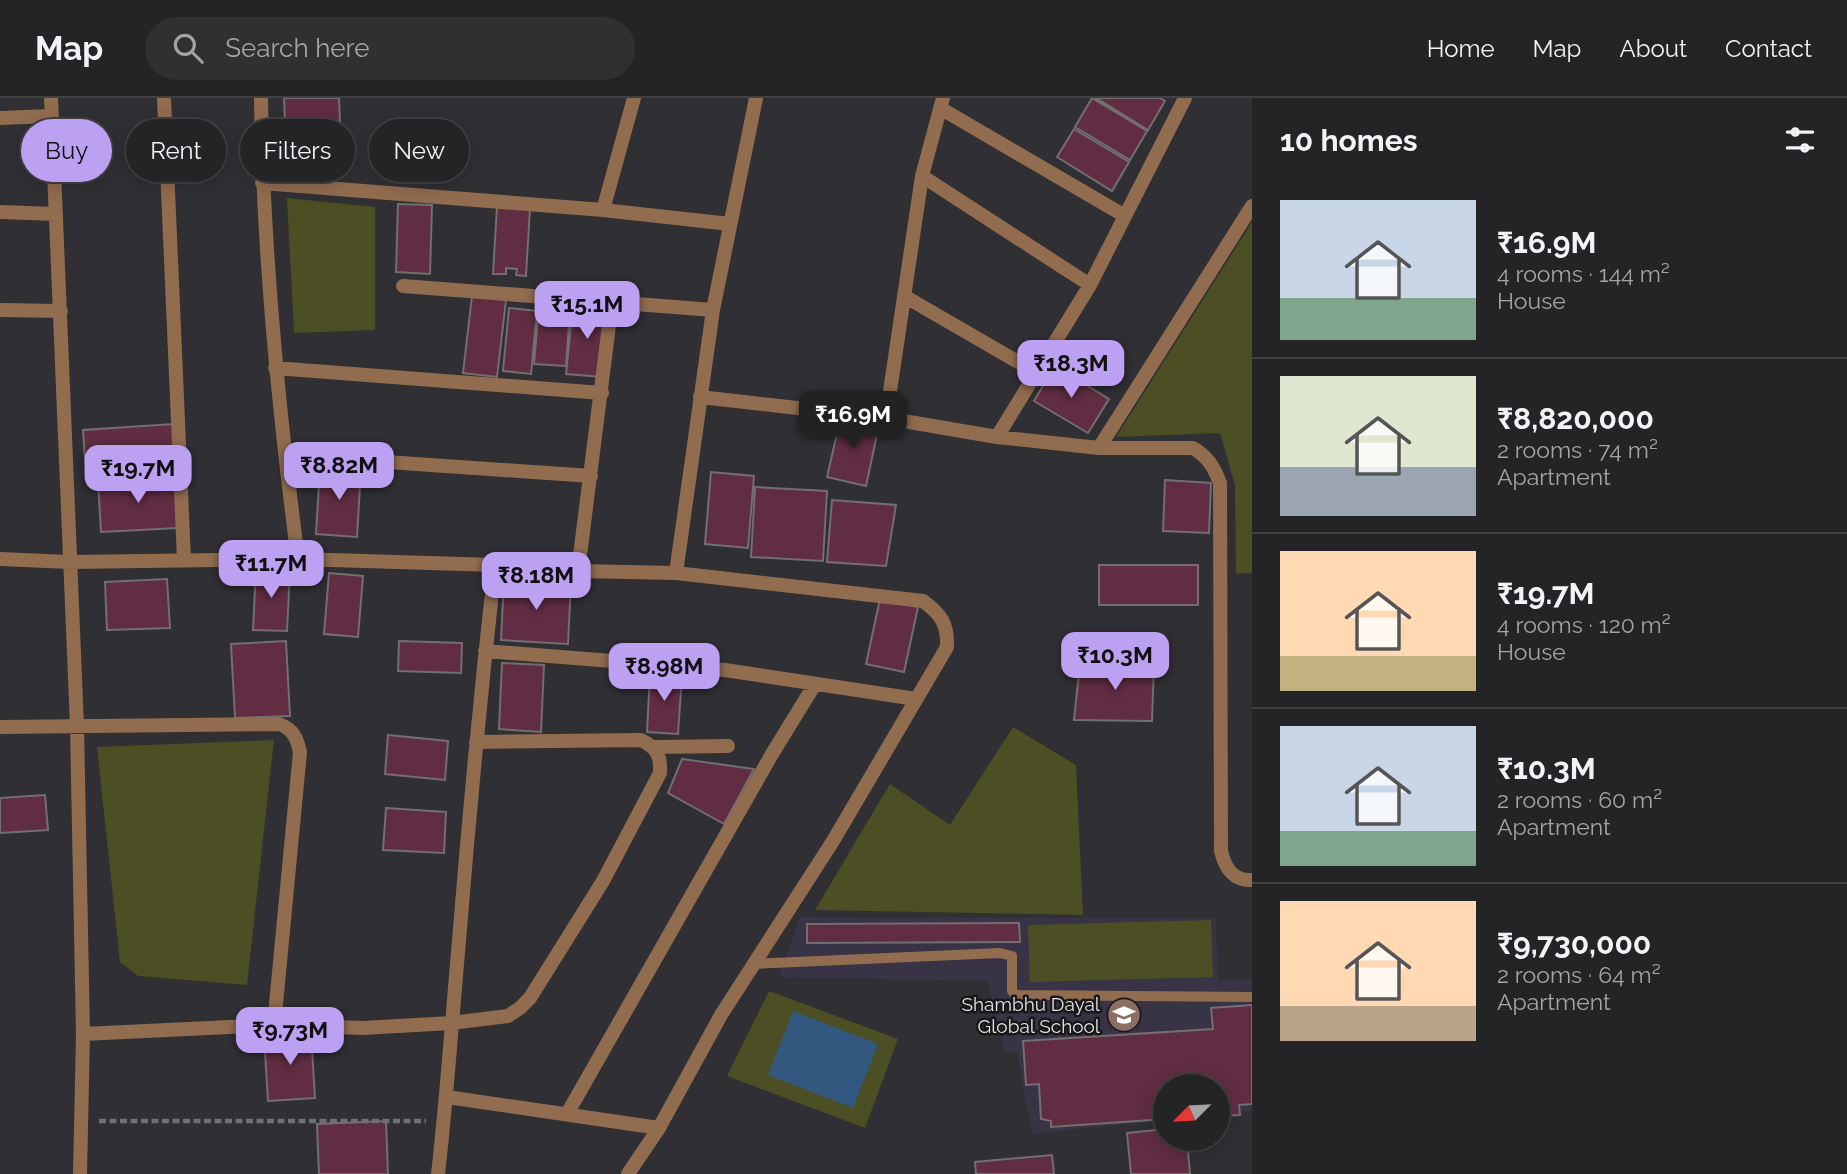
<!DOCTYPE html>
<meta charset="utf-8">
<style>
:root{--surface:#242326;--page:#302f32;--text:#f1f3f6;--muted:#a3a4a7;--line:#414043;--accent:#bca0f2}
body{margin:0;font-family:Raleway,sans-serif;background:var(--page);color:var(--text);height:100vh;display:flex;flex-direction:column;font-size:26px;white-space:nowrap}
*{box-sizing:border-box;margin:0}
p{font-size:23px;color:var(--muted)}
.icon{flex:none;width:38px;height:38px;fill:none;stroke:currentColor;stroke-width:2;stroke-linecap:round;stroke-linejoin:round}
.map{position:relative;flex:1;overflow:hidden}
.side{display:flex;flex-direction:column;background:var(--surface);width:595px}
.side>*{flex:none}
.hud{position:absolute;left:21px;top:21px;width:665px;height:63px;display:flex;gap:14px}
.needle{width:46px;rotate:246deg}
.controls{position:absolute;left:1153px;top:976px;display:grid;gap:14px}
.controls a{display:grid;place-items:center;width:77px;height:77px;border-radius:50%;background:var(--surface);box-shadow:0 4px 18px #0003,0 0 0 2px var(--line);font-size:35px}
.price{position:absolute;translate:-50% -60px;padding:0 16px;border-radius:14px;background:var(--accent);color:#111;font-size:23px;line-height:46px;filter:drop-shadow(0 2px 4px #0008)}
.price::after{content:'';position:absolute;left:50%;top:42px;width:21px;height:16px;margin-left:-10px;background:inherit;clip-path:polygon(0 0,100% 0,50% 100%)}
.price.selected{background:#222;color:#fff}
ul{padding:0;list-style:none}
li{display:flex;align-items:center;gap:21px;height:175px;padding:0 28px}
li+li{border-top:2px solid var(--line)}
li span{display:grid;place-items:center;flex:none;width:196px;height:140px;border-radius:0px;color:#555}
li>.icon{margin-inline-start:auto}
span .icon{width:84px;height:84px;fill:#fffc;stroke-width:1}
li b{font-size:30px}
h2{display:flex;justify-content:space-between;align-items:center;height:84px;padding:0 28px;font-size:30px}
.pill{padding:0 24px;border-radius:32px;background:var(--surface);box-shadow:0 4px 18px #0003,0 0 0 2px var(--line);font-size:24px;line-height:63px}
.pill.selected{background:var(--accent);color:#111}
header{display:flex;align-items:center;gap:42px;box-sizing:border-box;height:98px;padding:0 35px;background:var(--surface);border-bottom:2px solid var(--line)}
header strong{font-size:33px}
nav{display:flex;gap:38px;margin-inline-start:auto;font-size:24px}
.search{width:490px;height:63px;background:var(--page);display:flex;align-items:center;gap:18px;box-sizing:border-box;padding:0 24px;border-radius:38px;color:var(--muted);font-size:26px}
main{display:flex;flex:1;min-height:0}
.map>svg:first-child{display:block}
.education{fill:#393445}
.green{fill:#4c4e24}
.water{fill:#335880}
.building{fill:#602d42;stroke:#736e6f;stroke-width:2}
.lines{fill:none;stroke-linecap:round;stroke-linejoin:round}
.path{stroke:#706f73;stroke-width:4.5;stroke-dasharray:7 3.5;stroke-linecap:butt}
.lane{stroke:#916c4f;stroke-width:10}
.street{stroke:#916c4f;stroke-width:14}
.labels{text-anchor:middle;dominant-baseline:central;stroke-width:5;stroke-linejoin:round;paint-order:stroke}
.poi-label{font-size:19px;fill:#e3e2e4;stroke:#181719;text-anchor:end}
</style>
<header>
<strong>Map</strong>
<div class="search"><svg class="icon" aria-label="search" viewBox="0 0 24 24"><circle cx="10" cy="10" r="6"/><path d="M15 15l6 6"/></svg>Search here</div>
<nav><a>Home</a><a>Map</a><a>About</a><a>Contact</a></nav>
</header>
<main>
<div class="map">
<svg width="1252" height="1076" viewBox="0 0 1252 1076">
<rect width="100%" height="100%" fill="#302f33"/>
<!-- education -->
<path class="education" d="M800 819 1216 820 1218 882 1252 881V1013L1218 1017V989H1166L1165 1022 1032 1036 1017 955 1004 952 988 883 779 879Z"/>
<!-- green -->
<path class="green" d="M287 100 375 109V232L294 235Z
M1252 124V475L1236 476 1235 387 1220 335 1116 339Z
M1013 629 1076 667 1083 817 815 812 890 686 950 727Z
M274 642 247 887 138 878 120 864 97 649Z
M1211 822 1213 879 1030 884 1028 827Z
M769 893 898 941 865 1030 727 978Z"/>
<!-- water -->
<path class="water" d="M793 913 878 946 853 1010 768 977Z"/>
<!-- building -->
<path class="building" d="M284 0H339L340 23 285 25Z
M1092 0 1147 33 1130 62 1075 29Z
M1096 0H1160L1165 3 1148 32Z
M1074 31 1129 64 1112 93 1057 59Z
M332 38 335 73 272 77 270 43Z
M398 106 432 107 430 176 396 174Z
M497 108 530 110 526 178 516 177 517 171 506 170V176H493Z
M472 198 506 202 497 279 463 275Z
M573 207 609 211 602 279 566 276Z
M539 209 570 211 566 268 534 266Z
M509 210 537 213 531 276 503 273Z
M1055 268 1109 301 1088 335 1034 303Z
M841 318 879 327 866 388 827 379Z
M173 326 176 370 86 376 83 332Z
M320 369 361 371 357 439 316 436Z
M711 374 754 378 748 450 705 446Z
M175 379 178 430 101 434 98 383Z
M1165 382 1211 385 1209 435 1163 433Z
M755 389 827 393 823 463 751 459Z
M832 402 896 407 886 468 827 464Z
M1099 467H1198V507H1099Z
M256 471 290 473 287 533 253 532Z
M329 475 363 478 358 539 324 536Z
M167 481 170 530 107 532 105 484Z
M504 481 571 485 568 546 501 542Z
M880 501 918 509 904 574 866 566Z
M286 543 290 618 235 620 231 546Z
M399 543 462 545 461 575 398 573Z
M502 565 544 567 541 634 499 631Z
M1080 565 1154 567 1152 623 1074 622Z
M650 575 682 577 678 636 647 634Z
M388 637 448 643 445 682 385 676Z
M682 661 754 671 724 726 668 695Z
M45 697 48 732 0 735V700Z
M386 710 446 714 444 755 383 752Z
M1019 825 1020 844 807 845V826Z
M1252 907V1006L1239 1007 1240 1017 1218 1018V989H1166V1021L1051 1029V1023L1041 1021 1039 986 1026 987 1023 943 1213 931 1211 910Z
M311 935 315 1000 268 1003 264 938Z
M386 1023 388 1076H319L317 1026Z
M1166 1031V1041H1187L1190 1076H1131L1127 1035Z
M1052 1057 1054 1076H976L975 1064Z"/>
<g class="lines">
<!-- path -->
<path class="path" d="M99 1023H426"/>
<!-- lane -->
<path class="lane" d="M753 866 1000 855 1012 858V893L1016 897 1252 899"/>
<!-- street -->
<path class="street" d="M51 0 77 628 83 936 80 1076
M164 0 184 462
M261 0C263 155 278 308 298 461
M940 10 1125 118
M0 20 51 18
M922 78 1090 187
M262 85 603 112 730 126
M603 112 634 0
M0 114 56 116
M403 188 713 212
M904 198 1037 275
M0 212 61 213
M275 270 602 295
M700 299 886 320 997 339 1099 350H1193C1208 359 1214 369 1220 385L1221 753C1225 770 1233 783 1252 782
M886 320 922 78 943 0
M997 339 1090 187 1185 0
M1099 350 1252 108
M286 357 591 378
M0 461 69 464 298 461 495 467 578 473 676 475 923 503C941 516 948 526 947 549L833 743 721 917 659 1030 628 1076
M578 473 612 204
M676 475 713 212 756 0
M485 553 725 572 916 601
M0 629 279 626C293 631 297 640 300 654L274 927
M655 649 728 648
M83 936 274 927 363 930 451 925 508 918 520 910 530 900 603 783 660 675C661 657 657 650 641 642L476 644
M447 999 659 1030
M567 1016 772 656 815 586
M438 1076C447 998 452 921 459 843 469 717 481 592 495 467"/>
</g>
<!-- icons -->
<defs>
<g id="school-disc" transform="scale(1.75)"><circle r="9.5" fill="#8d6e63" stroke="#181719"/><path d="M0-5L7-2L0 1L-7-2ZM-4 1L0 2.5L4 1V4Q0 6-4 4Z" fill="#fff"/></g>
</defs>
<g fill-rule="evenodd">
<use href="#school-disc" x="1124" y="917"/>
</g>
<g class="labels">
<!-- poi labels -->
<g class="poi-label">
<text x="1100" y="906">Shambhu Dayal<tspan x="1100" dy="22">Global School</tspan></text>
</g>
</g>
</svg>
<div class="controls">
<a><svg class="needle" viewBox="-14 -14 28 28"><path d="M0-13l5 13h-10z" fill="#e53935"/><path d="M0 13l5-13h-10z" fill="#a3a4a7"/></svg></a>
</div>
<b class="price" style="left:587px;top:243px">₹15.1M</b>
<b class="price" style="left:1071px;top:302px">₹18.3M</b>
<b class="price selected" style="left:853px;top:353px">₹16.9M</b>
<b class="price" style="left:339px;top:404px">₹8.82M</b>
<b class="price" style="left:138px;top:407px">₹19.7M</b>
<b class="price" style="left:271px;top:502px">₹11.7M</b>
<b class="price" style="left:536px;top:514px">₹8.18M</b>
<b class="price" style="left:1115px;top:594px">₹10.3M</b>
<b class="price" style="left:664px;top:605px">₹8.98M</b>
<b class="price" style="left:290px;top:969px">₹9.73M</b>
<div class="hud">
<a class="pill selected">Buy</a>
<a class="pill">Rent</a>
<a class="pill">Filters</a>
<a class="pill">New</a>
</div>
</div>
<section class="side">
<h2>10 homes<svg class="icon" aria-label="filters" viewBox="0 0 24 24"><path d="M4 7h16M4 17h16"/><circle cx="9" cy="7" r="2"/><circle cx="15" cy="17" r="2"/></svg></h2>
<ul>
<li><span style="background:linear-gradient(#c9d6e8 70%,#7fa58c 0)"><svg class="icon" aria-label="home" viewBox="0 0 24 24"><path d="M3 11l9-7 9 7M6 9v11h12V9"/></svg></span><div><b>₹16.9M</b><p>4 rooms · 144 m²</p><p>House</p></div></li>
<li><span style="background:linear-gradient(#dfe7d0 65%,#9aa5b1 0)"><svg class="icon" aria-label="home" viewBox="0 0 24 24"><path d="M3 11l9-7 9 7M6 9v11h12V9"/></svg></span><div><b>₹8,820,000</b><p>2 rooms · 74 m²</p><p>Apartment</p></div></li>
<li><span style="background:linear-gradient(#ffd9b3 75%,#c2b280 0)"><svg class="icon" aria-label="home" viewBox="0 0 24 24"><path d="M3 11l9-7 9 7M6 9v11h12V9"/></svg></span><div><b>₹19.7M</b><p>4 rooms · 120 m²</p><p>House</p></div></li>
<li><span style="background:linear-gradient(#c9d6e8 75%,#7fa58c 0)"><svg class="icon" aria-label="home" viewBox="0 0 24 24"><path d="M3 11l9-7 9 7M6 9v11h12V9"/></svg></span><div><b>₹10.3M</b><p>2 rooms · 60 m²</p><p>Apartment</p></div></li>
<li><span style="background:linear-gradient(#ffd9b3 75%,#b9a48a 0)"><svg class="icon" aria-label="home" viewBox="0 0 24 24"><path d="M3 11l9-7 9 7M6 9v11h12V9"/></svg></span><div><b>₹9,730,000</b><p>2 rooms · 64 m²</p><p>Apartment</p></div></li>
</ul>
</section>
</main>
